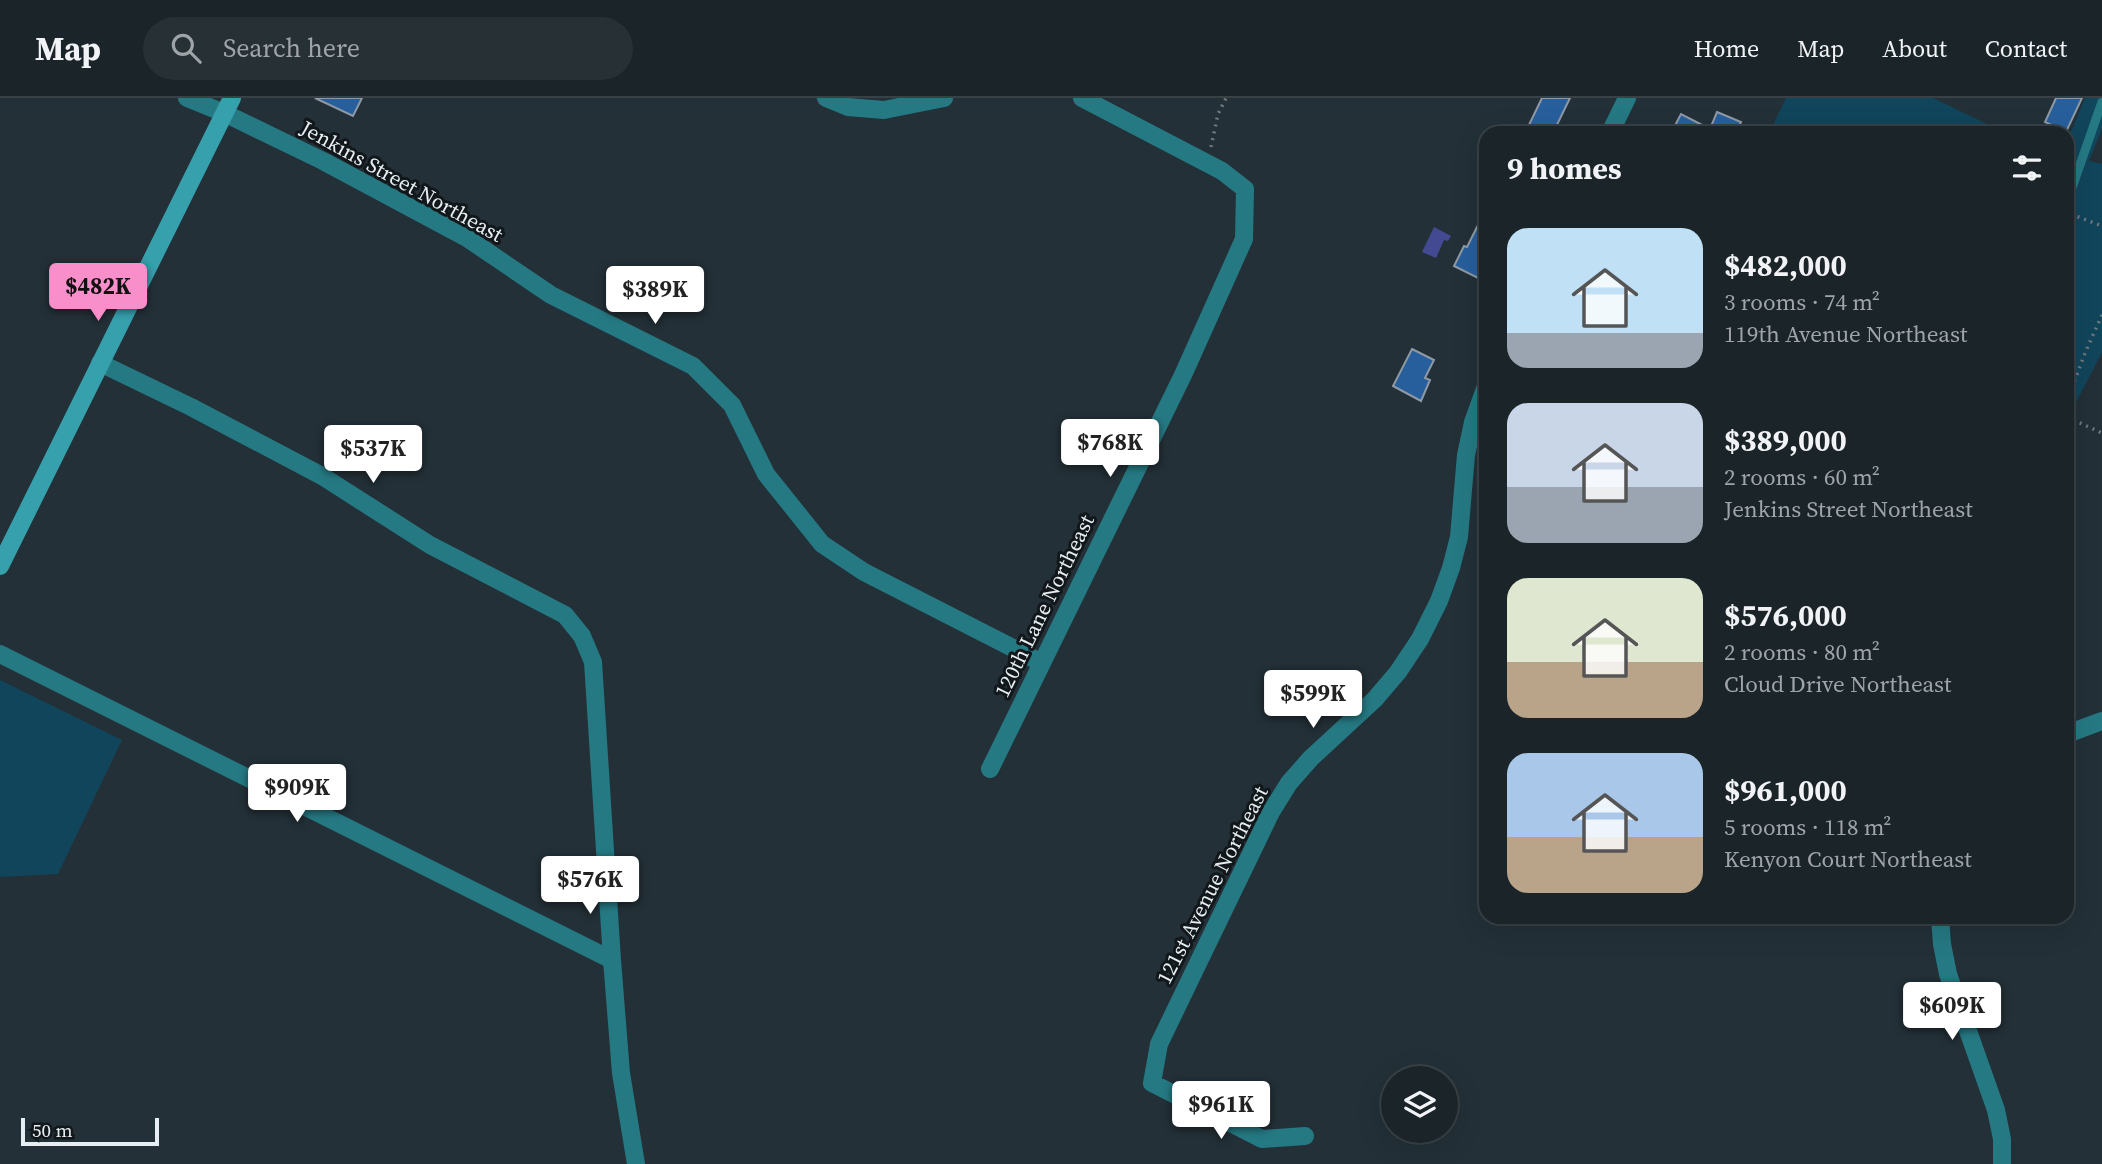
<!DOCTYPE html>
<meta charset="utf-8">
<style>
:root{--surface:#1a2429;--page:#273035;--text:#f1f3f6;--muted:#9fa4a8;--line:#384146;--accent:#f98fca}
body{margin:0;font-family:"Source Serif 4",serif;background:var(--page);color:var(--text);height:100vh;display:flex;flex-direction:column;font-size:26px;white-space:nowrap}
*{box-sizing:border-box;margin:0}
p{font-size:23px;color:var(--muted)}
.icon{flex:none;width:38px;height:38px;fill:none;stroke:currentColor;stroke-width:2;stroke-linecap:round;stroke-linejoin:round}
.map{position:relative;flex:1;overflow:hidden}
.panel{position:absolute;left:1479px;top:28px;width:595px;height:798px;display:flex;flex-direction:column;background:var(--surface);border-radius:21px;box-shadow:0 7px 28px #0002,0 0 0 2px var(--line)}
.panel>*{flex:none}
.buttons{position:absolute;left:1381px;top:968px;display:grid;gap:14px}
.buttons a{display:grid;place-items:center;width:77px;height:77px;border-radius:50%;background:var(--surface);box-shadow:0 7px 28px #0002,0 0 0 2px var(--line);font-size:35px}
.scale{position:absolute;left:21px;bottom:18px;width:138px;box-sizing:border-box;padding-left:7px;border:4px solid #e6eef3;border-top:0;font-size:19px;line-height:24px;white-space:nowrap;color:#e6eef3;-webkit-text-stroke:5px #11171a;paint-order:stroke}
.price{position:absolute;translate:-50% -60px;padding:0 16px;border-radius:7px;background:#fff;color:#222;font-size:23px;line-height:46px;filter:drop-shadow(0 2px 4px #0008)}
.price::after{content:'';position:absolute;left:50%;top:42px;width:21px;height:16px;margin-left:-10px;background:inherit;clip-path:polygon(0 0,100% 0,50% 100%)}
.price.on{background:var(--accent);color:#111}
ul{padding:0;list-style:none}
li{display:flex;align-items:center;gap:21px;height:175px;padding:0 28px}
li span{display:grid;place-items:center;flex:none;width:196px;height:140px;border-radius:21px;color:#555}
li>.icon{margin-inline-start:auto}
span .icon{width:84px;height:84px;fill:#fffc;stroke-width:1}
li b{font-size:30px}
h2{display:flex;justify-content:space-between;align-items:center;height:84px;padding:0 28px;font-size:30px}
header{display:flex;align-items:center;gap:42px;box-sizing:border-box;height:98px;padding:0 35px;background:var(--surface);border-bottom:2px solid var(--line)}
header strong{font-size:33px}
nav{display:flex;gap:38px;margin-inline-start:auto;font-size:24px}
.search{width:490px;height:63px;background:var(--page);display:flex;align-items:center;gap:18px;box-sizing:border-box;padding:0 24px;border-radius:38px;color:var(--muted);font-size:26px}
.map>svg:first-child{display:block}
.green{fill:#11455b}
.water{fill:#444a92}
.building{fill:#275f9c;stroke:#8f99a5;stroke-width:2}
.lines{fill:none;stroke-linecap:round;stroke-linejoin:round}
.path{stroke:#6d787f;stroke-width:3.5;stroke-dasharray:2 5;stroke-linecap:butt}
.lane{stroke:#257983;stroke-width:9}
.street{stroke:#257983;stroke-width:18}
.secondary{stroke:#36a0ad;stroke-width:18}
.labels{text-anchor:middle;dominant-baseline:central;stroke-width:6;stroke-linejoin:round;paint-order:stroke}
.street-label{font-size:21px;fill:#e6eef3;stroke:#11171a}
</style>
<header>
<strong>Map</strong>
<div class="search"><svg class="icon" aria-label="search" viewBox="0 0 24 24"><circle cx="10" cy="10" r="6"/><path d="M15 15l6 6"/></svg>Search here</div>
<nav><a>Home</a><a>Map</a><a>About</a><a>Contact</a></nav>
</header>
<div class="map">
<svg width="2102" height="1066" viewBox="0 0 2102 1066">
<rect width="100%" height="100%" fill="#233037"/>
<!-- green -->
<path class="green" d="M1786 0H1933L2006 35H1769Z
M2085 0H2102V31L2089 63 2102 66V254L2067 322V43Z
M0 582 122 642 58 776 0 779Z"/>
<!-- water -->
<path class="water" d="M1434 129 1451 138 1448 143 1444 142 1436 160 1422 154Z"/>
<!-- building -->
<path class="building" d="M315 0H362L353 18Z
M1542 0H1570L1553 35H1525Z
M2056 0H2082L2066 34 2045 24Z
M1717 14 1741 24 1736 35H1671L1681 16 1710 31Z
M1486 111V174L1482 182 1454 168 1464 148 1467 149Z
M1412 251 1434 262 1425 280 1430 282 1421 303 1393 288Z"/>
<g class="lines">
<!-- path -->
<path class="path" d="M1211 49 1218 16 1226 0
M2071 116 2102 128
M2067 303 2085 255 2102 217
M2067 319 2102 335"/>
<!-- lane -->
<path class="lane" d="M2067 104 2102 4"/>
<!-- street -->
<path class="street" d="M187 0 224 15 323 63 467 140 551 197 693 268 732 307 766 376 822 446 864 474 1042 565
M826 0 848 9 884 12 944 0
M1610 35 1627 0
M100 265 191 309 322 378 430 447 565 517 582 538 593 564 612 862 621 975 636 1066
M0 556 612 862
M2067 636 2102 623
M990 671 1183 277 1244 141 1245 91 1222 73 1082 0
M1940 819 1942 846 1948 876 1996 1012 2002 1041V1066
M1305 1038 1262 1041 1152 985 1159 946 1271 714 1289 685 1311 660 1375 601 1398 574 1420 541 1439 503 1451 470 1459 439 1466 357 1473 324 1486 288"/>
<!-- secondary -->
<path class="secondary" d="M0 468 232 0"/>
</g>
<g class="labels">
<!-- street labels -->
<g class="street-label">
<text transform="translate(402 83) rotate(29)">Jenkins Street Northeast</text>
<text transform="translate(1044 508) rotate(-64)">120th Lane Northeast</text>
<text transform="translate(1212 787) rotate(-63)">121st Avenue Northeast</text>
</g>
</g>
</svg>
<div class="buttons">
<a><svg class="icon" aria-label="layers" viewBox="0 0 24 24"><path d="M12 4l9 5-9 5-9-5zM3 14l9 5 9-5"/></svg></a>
</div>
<div class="scale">50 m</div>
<b class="price on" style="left:98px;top:225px">$482K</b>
<b class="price" style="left:655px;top:228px">$389K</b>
<b class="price" style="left:1110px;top:381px">$768K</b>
<b class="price" style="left:373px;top:387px">$537K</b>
<b class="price" style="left:1313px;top:632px">$599K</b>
<b class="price" style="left:297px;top:726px">$909K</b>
<b class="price" style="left:590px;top:818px">$576K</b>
<b class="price" style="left:1952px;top:944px">$609K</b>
<b class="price" style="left:1221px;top:1043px">$961K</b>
<section class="panel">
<h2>9 homes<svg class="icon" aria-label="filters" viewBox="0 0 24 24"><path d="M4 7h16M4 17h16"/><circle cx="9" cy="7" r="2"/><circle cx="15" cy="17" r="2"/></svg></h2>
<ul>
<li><span style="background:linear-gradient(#bfe0f5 75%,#9aa5b1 0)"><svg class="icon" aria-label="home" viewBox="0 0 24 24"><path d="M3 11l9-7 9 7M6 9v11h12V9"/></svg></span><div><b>$482,000</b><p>3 rooms · 74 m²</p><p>119th Avenue Northeast</p></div></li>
<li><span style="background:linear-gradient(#c9d6e8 60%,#9aa5b1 0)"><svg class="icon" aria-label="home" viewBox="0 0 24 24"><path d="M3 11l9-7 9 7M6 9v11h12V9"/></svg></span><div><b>$389,000</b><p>2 rooms · 60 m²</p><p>Jenkins Street Northeast</p></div></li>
<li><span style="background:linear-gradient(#dfe7d0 60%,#b9a48a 0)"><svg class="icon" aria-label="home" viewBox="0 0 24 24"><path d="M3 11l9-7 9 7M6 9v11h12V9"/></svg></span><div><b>$576,000</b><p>2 rooms · 80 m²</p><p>Cloud Drive Northeast</p></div></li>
<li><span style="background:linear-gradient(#a9c7e8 60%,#b9a48a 0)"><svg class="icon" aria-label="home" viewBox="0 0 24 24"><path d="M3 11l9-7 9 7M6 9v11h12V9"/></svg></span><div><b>$961,000</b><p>5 rooms · 118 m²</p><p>Kenyon Court Northeast</p></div></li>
</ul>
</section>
</div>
